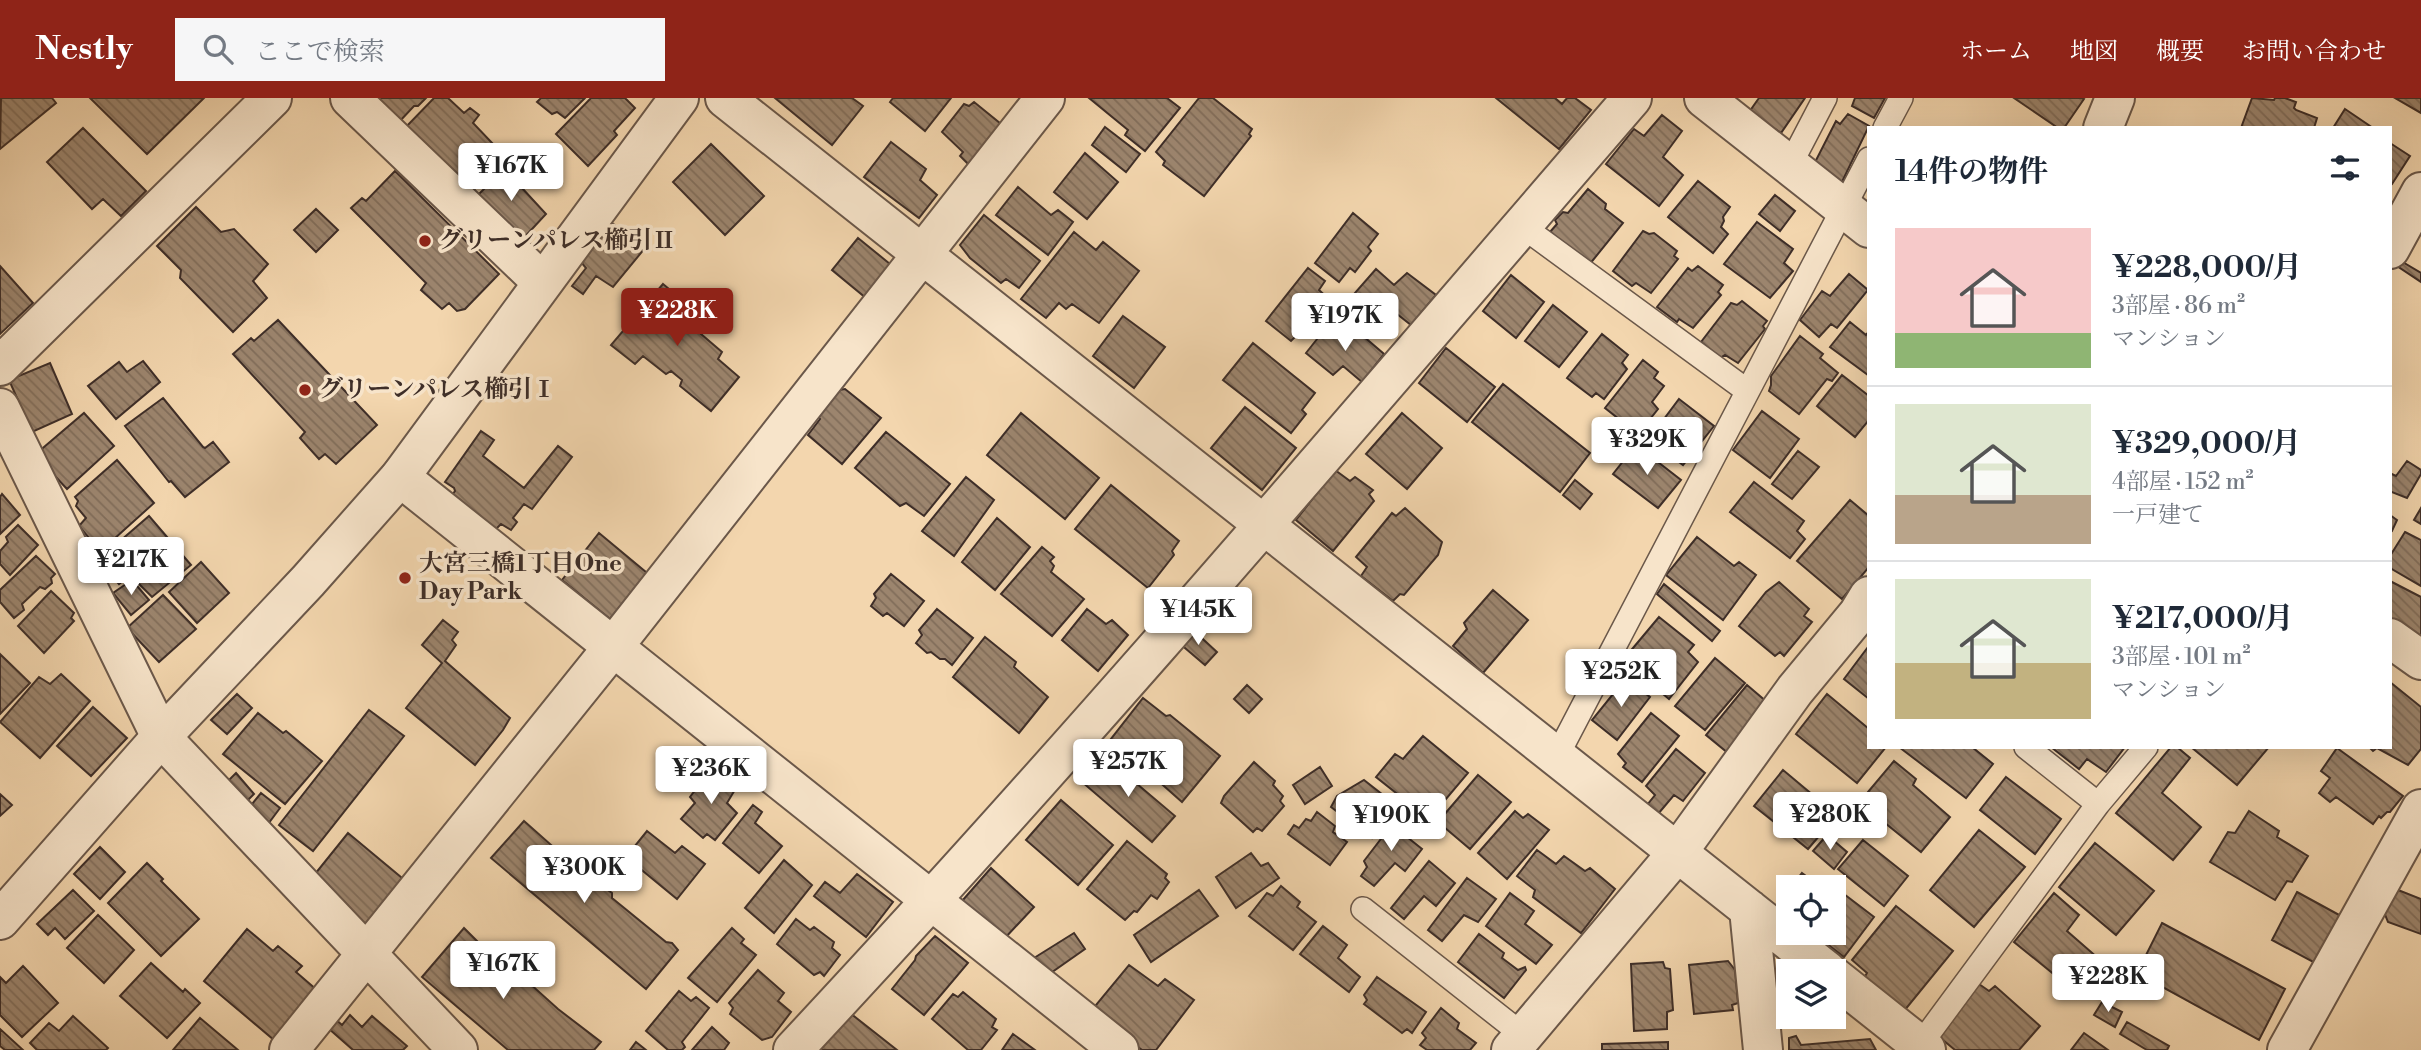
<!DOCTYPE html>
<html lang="ja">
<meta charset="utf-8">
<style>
:root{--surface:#fff;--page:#f6f6f7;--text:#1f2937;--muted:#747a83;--line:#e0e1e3;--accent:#8f2418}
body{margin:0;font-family:"Libre Bodoni","Noto Serif JP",serif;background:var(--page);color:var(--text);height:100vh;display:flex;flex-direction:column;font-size:26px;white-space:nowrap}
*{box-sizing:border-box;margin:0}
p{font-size:23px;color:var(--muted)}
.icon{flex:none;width:38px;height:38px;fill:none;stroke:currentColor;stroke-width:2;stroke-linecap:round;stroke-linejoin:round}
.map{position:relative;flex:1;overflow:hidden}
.drawer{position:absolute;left:1867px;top:28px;width:525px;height:623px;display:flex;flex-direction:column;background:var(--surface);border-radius:0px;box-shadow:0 7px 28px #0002}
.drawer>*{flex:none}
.buttons{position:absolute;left:1776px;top:777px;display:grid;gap:14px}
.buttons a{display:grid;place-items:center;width:70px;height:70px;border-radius:0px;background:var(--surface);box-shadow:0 7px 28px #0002;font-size:35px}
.price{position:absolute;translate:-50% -60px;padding:0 16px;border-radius:7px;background:#fff;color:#222;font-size:23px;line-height:46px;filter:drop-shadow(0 2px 4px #0008)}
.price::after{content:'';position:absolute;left:50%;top:42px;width:21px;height:16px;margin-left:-10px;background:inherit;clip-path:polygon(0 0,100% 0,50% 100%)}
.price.current{background:var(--accent);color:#fff}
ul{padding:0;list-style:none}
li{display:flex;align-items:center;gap:21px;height:175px;padding:0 28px}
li+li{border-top:2px solid var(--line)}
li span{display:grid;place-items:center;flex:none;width:196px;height:140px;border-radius:0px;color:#555}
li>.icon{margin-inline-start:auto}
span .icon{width:84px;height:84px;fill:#fffc;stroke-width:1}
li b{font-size:30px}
h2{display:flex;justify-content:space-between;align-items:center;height:84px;padding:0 28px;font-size:30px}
header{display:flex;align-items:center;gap:42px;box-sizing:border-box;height:98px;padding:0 35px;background:var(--accent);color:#fff}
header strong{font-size:33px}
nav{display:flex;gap:38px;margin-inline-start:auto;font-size:24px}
.search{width:490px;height:63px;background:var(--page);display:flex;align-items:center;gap:18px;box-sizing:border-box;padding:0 24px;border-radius:0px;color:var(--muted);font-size:26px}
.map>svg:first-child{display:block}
.building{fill:url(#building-back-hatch);stroke:#3e2e28;stroke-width:2}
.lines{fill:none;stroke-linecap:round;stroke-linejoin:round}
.service-casing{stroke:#6b584a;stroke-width:26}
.minor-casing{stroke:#6b584a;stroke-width:42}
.tertiary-casing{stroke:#6b584a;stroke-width:42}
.service{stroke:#f7e4ca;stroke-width:23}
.minor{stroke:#f7e4ca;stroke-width:38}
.tertiary{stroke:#f7e4ca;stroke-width:38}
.poi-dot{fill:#8f2418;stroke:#f7e4ca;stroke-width:2.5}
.labels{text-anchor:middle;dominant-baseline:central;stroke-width:7;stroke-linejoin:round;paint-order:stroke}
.poi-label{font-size:24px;font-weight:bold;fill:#3e2e28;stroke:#f7e4ca;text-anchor:start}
</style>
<header>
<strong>Nestly</strong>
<div class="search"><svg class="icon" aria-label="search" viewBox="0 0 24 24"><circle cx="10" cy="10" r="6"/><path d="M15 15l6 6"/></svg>ここで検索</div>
<nav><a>ホーム</a><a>地図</a><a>概要</a><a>お問い合わせ</a></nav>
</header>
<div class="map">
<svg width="2421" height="952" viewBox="0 0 2421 952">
<defs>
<pattern id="building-back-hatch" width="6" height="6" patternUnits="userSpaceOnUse" patternTransform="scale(1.75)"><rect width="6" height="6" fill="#9c856e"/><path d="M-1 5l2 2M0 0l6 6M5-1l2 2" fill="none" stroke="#816d5a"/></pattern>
</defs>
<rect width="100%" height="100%" fill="#f3d6ae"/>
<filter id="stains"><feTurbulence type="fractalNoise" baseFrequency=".00286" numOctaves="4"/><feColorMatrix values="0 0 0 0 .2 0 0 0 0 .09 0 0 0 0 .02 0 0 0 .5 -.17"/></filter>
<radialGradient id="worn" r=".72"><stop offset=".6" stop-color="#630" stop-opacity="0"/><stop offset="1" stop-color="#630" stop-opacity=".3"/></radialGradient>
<!-- building -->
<path class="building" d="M1 0H52L56 5 0 51Z
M90 0H204L147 56Z
M375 0H426L418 8H414L399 24Z
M434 0H448L464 15 470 10 479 17 473 25 494 47 460 82 404 31Z
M541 0H585L565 20 557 14 552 16 537 4Z
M591 0H625L635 10 614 33 617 37 588 68 556 36Z
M775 0H852L863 8 832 47Z
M893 0H951L925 33 890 4Z
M1089 0H1167L1180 10 1145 53 1125 37 1128 32Z
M1199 0H1213L1252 31 1249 36 1251 38 1204 98 1163 67 1165 63 1156 54Z
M1496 0H1555L1562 6 1567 0H1575L1591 12 1559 51Z
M1759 0H1805L1781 35 1775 31 1771 33 1747 17Z
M1855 0H1885L1874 20 1852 8Z
M2014 0H2082L2084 1 2064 30H2058Z
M2252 0 2274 2 2275 0H2285L2296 4 2294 10 2296 12 2317 20 2314 30H2241Z
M2395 0H2421V15Z
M974 4 1001 26 970 68 960 58 963 54 942 34 964 6 969 8Z
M2345 11 2373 30H2333Z
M1848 16 1869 28 1840 88 1810 74 1836 23 1840 26Z
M1662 17 1682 33 1663 59 1683 77 1659 108 1606 66 1634 31 1644 38Z
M1105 29 1140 56 1126 74 1092 47Z
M83 30 146 93 121 118 103 101 92 111 47 64Z
M891 44 926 71 920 82 937 97 919 120 864 79Z
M2390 45 2410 58 2392 86 2390 85Z
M711 46 764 98 725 137 673 84Z
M1085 55 1118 84 1087 121 1054 94Z
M511 64 529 83 522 90 546 116 520 144 475 100Z
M395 73 499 176 465 211 457 213 449 205 442 211 421 192 426 185 351 110 362 100 366 103Z
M474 79 479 86 470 96 465 90Z
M1698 83 1730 109 1723 119 1724 123 1721 129 1728 136 1713 155 1668 119Z
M1018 89 1051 117 1058 112 1073 124 1048 157 996 117Z
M1588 91 1606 106 1605 111 1623 125 1589 167 1550 134 1557 126 1555 122 1563 114 1568 115Z
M1775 97 1795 113 1780 133 1759 116Z
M196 109 221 134 234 131 268 166 253 183 267 200 233 234 180 180 181 172 157 148Z
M316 111 338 132 316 154 294 132Z
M1353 115 1378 136 1368 149 1371 153 1355 174 1350 170 1339 184 1315 165Z
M984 117 1040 163 1019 190 1006 181 1001 185 970 160 960 147Z
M1757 124 1793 151 1784 165 1793 173 1770 200 1724 166Z
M612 125 645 150 613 189 596 178 583 196 572 188 586 170 581 164Z
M1643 133 1649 136 1654 135 1677 153 1674 158 1678 161 1651 195 1636 185 1632 188 1613 173Z
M1074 134 1096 152 1103 144 1139 173 1099 225 1072 206 1066 211 1059 205 1046 220 1021 201Z
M858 140 890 166 886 175 866 200 832 172Z
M2401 163 2421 175V184L2397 168Z
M0 168 33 205 0 236Z
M1698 168 1723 187 1718 194 1721 197 1693 230 1679 221 1677 224 1657 209 1688 170 1692 173Z
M1308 170 1325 183 1319 192 1331 203 1308 231 1305 229 1291 243 1266 223Z
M1376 171 1394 187 1407 175 1436 197 1411 227 1392 212 1384 219 1354 196Z
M1849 176 1868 192 1837 230 1831 226 1819 239 1800 222 1822 193 1830 198Z
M1511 177 1544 204 1516 240 1483 213Z
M663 186 695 213 687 224 722 254 718 261 739 279 711 313 680 288 682 282 671 273 666 276 643 258 635 266 611 247Z
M1742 203 1767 223 1763 228 1765 231 1738 265 1725 257 1720 260 1701 244 1731 205 1737 207Z
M1553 207 1587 234 1559 269 1525 243Z
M1123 218 1165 249 1134 290 1093 258Z
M278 222 377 327 336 366 325 356 319 361 300 340 305 334 233 256 251 240 254 243Z
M1850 224 1866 237 1869 233 1868 277 1830 249Z
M1329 226 1349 240 1356 232 1384 256 1362 284 1343 268 1333 277 1306 255Z
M1602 236 1628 257 1622 265 1627 271 1604 301 1596 295 1592 299 1567 280Z
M1800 238 1823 256 1820 260 1838 275 1832 283 1827 281 1799 316 1769 293 1771 287V278Z
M1253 245 1315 295 1302 312 1306 316 1291 335 1223 282Z
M1446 250 1495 289 1467 324 1419 285Z
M1643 262 1658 274 1654 280 1664 288 1652 304 1658 311 1638 336 1605 310Z
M143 263 160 284 116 321 88 288 119 264 127 274Z
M50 265 72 316 32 334 9 282Z
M1842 277 1869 298V322L1855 339 1817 308Z
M1503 286 1590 355 1560 394 1472 324Z
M845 291 881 320 842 366 808 337 820 321 817 317 839 292Z
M163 300 203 349 205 350 213 344 229 364 185 399 171 383 169 384 125 328Z
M1679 301 1714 328 1683 367 1649 341Z
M1245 309 1296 350 1262 392 1211 350Z
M1762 313 1799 341 1770 380 1733 352Z
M84 315 114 348 67 391 41 363 37 355Z
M1021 315 1099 380 1065 421 987 357Z
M1402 315 1442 350 1407 391 1366 356Z
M481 333 494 342 483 358 524 390 558 348 572 359 532 411 524 406 513 420 517 424 511 432 501 426 493 434 449 401 455 393 454 390 445 384Z
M886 334 950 386 924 418 906 405 900 408 855 370Z
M1636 347 1681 382 1658 410 1613 376Z
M1798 353 1819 369 1792 401 1772 386Z
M117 362 154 405 94 459 84 447 89 440 79 428 86 420 76 408 78 403 75 399Z
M2407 363 2421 372V376L2407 400 2392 394 2390 395V375L2396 378Z
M1335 372 1350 383 1355 379 1373 392 1369 396 1374 403 1333 453 1296 422Z
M966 379 994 402 954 458 922 433Z
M1575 382 1592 396 1580 411 1563 397Z
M1754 384 1804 423 1797 433 1805 441 1790 460 1730 414Z
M1111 387 1179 443 1172 453 1174 457 1148 490 1075 431Z
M2 396 20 417 0 436V399Z
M1850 402 1869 418V469L1842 501 1797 463Z
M1405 410 1442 444 1438 457 1404 497 1400 496 1393 503 1361 478 1367 469 1356 459 1392 415 1396 418Z
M2421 410V426L2414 422Z
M2390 417 2397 422 2392 433 2390 432Z
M149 418 191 467 152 499 130 477 119 486 98 462Z
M997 420 1030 449 995 492 962 464Z
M18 427 38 447 10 477 0 466V453L8 444 6 439Z
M2405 434 2421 442V488L2390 470V458Z
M599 435 647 475 610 521 562 482Z
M1697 439 1734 468 1739 464 1756 477 1723 522 1666 477Z
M1042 449 1054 459 1050 463 1054 468 1051 474 1084 501 1052 538 1001 496Z
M36 458 55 476 51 480 52 485 45 491 40 489 22 506 24 512 14 520 0 504V492Z
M201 464 229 495 197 525 169 494Z
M891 476 924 503 904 528 887 515 883 518 871 508 876 500 874 496Z
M132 482 149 502 131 517 113 495Z
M2390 483 2421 499V544L2390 527Z
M1779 484 1809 511 1804 518 1812 524 1784 558 1780 554 1775 558 1739 528 1766 494Z
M1664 486 1720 533 1712 543 1657 496Z
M1493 492 1528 522 1483 575 1453 548 1467 531 1464 525Z
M51 493 74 515 71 520 74 523 44 555 18 528Z
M163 497 196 531 159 564 127 530Z
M937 511 973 540 952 567 945 561H940L931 554 927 555 916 545 922 537 919 532Z
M1087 511 1106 526 1112 522 1128 537 1098 573 1062 542Z
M1659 519 1694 547 1688 554 1698 564 1669 601 1623 562Z
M443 522 458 534 452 542 456 547 445 563 510 620 503 632 475 667 406 610 442 565 422 547Z
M1192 531 1217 554 1205 567 1179 545Z
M985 539 1016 564 1014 569 1048 599 1019 635 953 579Z
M1868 549 1869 550V601L1844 581Z
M0 556 30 585 0 616Z
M1715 560 1745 585 1705 632 1675 608Z
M61 576 90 603 40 660 0 624 39 579 50 586Z
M1626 580 1650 599 1617 642 1592 622Z
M2390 584 2421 609V651L2408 667 2377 650 2373 653 2369 649H2390Z
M1247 587 1262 601 1249 615 1234 601Z
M1747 587 1768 605 1728 655 1706 637Z
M237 596 252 610 227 636 211 622Z
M1827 596 1869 631V649H1886L1857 685 1796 636Z
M1143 600 1166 618 1170 617 1220 658 1182 704 1111 641Z
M93 609 127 640 91 678 57 648Z
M369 612 404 638 313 753 279 727Z
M258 615 283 635 286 633 322 663 285 706 223 656Z
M1651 615 1679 638 1642 684 1623 669 1626 665 1618 656Z
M1423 638 1468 675 1429 721 1376 679 1395 656 1403 661Z
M1899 649H1972L1993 666 1966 700Z
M2051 649H2125L2106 674 2087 661 2079 671Z
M2171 649H2177L2190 660 2162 695 2201 729 2173 762 2116 715Z
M2191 649H2269L2237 687Z
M2337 650 2403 698 2390 714H2387L2381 720 2379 718 2373 726 2336 699 2330 704 2319 695 2330 680 2321 673Z
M1676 651 1705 675 1683 703 1674 697 1658 716 1647 707 1655 697 1646 688Z
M1104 658 1175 718 1152 744 1082 684Z
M1894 663 1916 681 1913 687 1950 719 1921 754 1864 708 1870 699 1868 694Z
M1254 664 1275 683 1273 687 1283 698 1280 703 1284 708 1262 733 1257 730 1253 734 1221 705 1224 698Z
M1320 669 1332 688 1305 706 1293 687Z
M712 670 736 690 727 705 737 715 715 742 707 736 703 740 681 721 695 705 690 699Z
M1783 672 1837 717 1808 751 1754 708Z
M236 675 254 696 244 706 225 686Z
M1478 677 1511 704 1470 751 1438 724Z
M2006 679 2061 721 2035 756 1980 712Z
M1364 682 1397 708 1372 740 1331 709 1337 698Z
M261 695 280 710 268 726 248 711Z
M0 696 12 707 0 718Z
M1061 702 1113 747 1078 787 1026 742Z
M753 707 762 714 755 725 782 748 759 775 723 745Z
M1515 713 1523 720 1528 716 1549 732 1507 781 1478 755Z
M2249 713 2279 733 2277 739 2308 758 2292 784 2287 783 2275 802 2210 764 2228 734 2235 735Z
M1317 714 1335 728 1333 734 1347 744 1330 767 1288 736 1294 727 1299 730 1306 721 1311 723Z
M1397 720 1410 731 1407 739 1422 751 1405 773 1395 765 1374 788 1361 778 1367 769 1364 763Z
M524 723 577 770 612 795V800L666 844 672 845 678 852 646 891 491 760Z
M1979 732 2025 769 1974 829 1930 792Z
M647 733 675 755 682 748 705 766 677 801 626 759Z
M348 735 402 780 374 819 359 832 311 781Z
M1827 737 1847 754 1834 771 1813 753Z
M1863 742 1908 778 1884 808 1838 771Z
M1127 743 1167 776 1165 780 1169 784 1157 801 1151 797 1137 814 1134 813 1125 822 1087 791Z
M2095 745 2154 793 2116 837 2059 789Z
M100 749 125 774 100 801 74 776Z
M1537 752 1556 766 1564 758 1585 773 1590 770 1615 791 1581 835 1533 799 1535 792 1517 778Z
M1251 755 1261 768 1268 765 1279 780 1236 810 1216 779Z
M784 762 812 787 774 835 745 810Z
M1429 763 1455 785 1436 808 1424 798 1404 821 1391 810Z
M147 765 163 781 161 783 199 821 161 858 108 805Z
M991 770 1034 809 1004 841 962 803Z
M1802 775 1821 789H1791Z
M857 776 893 804 866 839 814 798 825 784 840 795Z
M1467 780 1496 801 1478 824 1464 817 1442 843 1428 832Z
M1281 788 1300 804 1297 809 1316 824 1293 852 1249 818 1267 795 1273 798Z
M2393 790 2421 801V836L2388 824 2384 814Z
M73 792 94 813 65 841 55 830 48 837 37 826Z
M1199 792 1218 818 1151 864 1134 837Z
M1788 792V816L1777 807Z
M1840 793 1874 819 1844 859 1813 835H1834V799Z
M2297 794 2341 818 2315 865 2272 842Z
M1510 795 1534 813 1525 826 1552 847 1536 866 1486 828Z
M2054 795 2079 817 2067 833 2098 860 2072 891 2014 844Z
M1896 808 1953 853 1904 913 1864 880 1867 875 1852 862Z
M98 817 134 852 104 885 67 850Z
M796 821 810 832 814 829 834 844 832 850 840 857 824 878 820 874 814 877 777 846Z
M2162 825 2285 891 2259 942 2137 875Z
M1323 828 1347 847 1338 860 1360 879 1349 894 1300 856Z
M464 830 488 854 513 875 517 874 558 911 601 944 594 952H508L422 879Z
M732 830 744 841 741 845 756 857 717 904 688 880Z
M247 831 273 853 278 848 302 868 296 874 317 892 274 942 204 883Z
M1074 835 1085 851 1045 879 1034 860Z
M1479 836 1504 855 1502 860 1518 872 1525 869 1526 872 1504 900 1458 864Z
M935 838 968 865 924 917 892 891 915 862 916 858Z
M1728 863 1735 872 1738 905 1732 907 1733 912 1694 916 1689 867Z
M1663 864 1665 870 1670 871 1673 912 1667 914V931L1634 933 1631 866Z
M151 865 183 894 185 891 200 905 167 940 120 898Z
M1129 867 1158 888 1165 881 1194 902 1156 952H1142L1091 913Z
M23 868 58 905 22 939 0 917V879L6 885Z
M758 872 784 895 778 903 791 914 772 939 762 942 730 916 733 910 729 905Z
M1377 879 1426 914 1412 935 1407 931 1402 935 1364 906 1367 902 1364 897Z
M1979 886 1989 893 1995 888 2040 928 2019 952H1955L1937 937Z
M679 893 691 903 696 899 709 910 682 944 685 949 682 952H668L646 933Z
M963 894 996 921 992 929 997 932 981 952H968L932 921 953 896 958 899Z
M2102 904 2122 914 2115 929 2094 917Z
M1441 910 1459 925 1457 931 1476 945 1470 952H1427L1420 947 1426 940 1422 935Z
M850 915 897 952H819Z
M350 917 362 929 372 918 407 948 403 952H353L327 929 334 920 342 927Z
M73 918 108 950 106 952H37L30 945 49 925 59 933Z
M200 920 238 952H173Z
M2127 924 2169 948 2167 952H2147L2120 936Z
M712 929 729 945 724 952H692Z
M0 931 23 952H5L0 948Z
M2084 935 2108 952H2071Z
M1013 936 1035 952H1002Z
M1796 938 1801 947 1870 941 1876 952H1789V940Z
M636 944 646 952H630Z
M1668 944V952H1602V946Z"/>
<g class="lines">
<!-- service casing -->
<g class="service-casing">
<path id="service" d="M1885 30 1901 0
M1790 67 1825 0
M1522 128 1746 292
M2026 649 2098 706
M1557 658 1869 61
M1363 811 1523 937
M1920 947 2098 706 2146 649"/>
</g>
<!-- minor casing -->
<g class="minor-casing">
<path id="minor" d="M350 0 542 184
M725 0 1827 873
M1704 0 1869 130
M2103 30 2115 0
M2390 151 2421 94
M0 268 272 0
M0 310 161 639 458 952
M400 379 1119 952
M2390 540 2421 562
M1749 811 1763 952
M1834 879 1926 952
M289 952 613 549 1045 0
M793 952C1082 643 1356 320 1632 0
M1511 952 1677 755 1795 592 1858 516 1869 498
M2287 952 2421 711"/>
</g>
<!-- tertiary casing -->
<g class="tertiary-casing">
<path id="tertiary" d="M0 822 161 639 308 483 400 379 679 0"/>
</g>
<!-- service -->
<use href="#service" class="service"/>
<!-- minor -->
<use href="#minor" class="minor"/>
<!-- tertiary -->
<use href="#tertiary" class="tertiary"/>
</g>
<!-- markers -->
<g class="poi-dot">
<circle cx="425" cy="143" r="7"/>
<circle cx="305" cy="292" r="7"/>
<circle cx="405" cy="480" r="7"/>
</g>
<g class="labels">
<!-- poi labels -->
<g class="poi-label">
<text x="439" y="143">グリーンパレス櫛引Ⅱ</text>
<text x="319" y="292">グリーンパレス櫛引Ⅰ</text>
<text x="419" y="466">大宮三橋1丁目One<tspan x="419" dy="28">Day Park</tspan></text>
</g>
</g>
<rect width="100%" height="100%" filter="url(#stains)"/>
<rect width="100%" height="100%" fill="url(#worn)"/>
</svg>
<div class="buttons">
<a><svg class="icon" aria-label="locate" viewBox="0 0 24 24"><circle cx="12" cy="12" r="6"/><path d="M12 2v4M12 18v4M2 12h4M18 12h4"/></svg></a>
<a><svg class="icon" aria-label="layers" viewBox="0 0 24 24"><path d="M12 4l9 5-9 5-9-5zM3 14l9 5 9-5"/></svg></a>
</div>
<b class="price" style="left:511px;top:105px">¥167K</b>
<b class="price current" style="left:677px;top:250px">¥228K</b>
<b class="price" style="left:1345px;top:255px">¥197K</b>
<b class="price" style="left:1647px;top:379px">¥329K</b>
<b class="price" style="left:131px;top:499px">¥217K</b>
<b class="price" style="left:1198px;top:549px">¥145K</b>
<b class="price" style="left:1621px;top:611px">¥252K</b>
<b class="price" style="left:1128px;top:701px">¥257K</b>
<b class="price" style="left:711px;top:708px">¥236K</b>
<b class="price" style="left:1830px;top:754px">¥280K</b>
<b class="price" style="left:1391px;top:755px">¥190K</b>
<b class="price" style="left:584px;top:807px">¥300K</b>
<b class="price" style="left:503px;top:903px">¥167K</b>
<b class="price" style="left:2108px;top:916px">¥228K</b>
<section class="drawer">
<h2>14件の物件<svg class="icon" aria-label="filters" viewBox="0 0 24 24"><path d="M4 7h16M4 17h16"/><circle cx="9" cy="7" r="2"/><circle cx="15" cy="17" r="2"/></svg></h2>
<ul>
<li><span style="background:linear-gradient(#f6c9c9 75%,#8fb573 0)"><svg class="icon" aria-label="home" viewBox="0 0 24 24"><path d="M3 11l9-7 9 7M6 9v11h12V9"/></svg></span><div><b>¥228,000/月</b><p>3部屋 · 86 m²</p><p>マンション</p></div></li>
<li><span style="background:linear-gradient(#dfe7d0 65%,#b9a48a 0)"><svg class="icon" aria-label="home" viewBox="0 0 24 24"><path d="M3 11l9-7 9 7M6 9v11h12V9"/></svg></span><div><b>¥329,000/月</b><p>4部屋 · 152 m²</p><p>一戸建て</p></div></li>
<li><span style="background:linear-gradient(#dfe7d0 60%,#c2b280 0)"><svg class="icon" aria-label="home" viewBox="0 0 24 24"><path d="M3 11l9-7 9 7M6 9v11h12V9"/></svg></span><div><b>¥217,000/月</b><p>3部屋 · 101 m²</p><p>マンション</p></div></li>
</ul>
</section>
</div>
